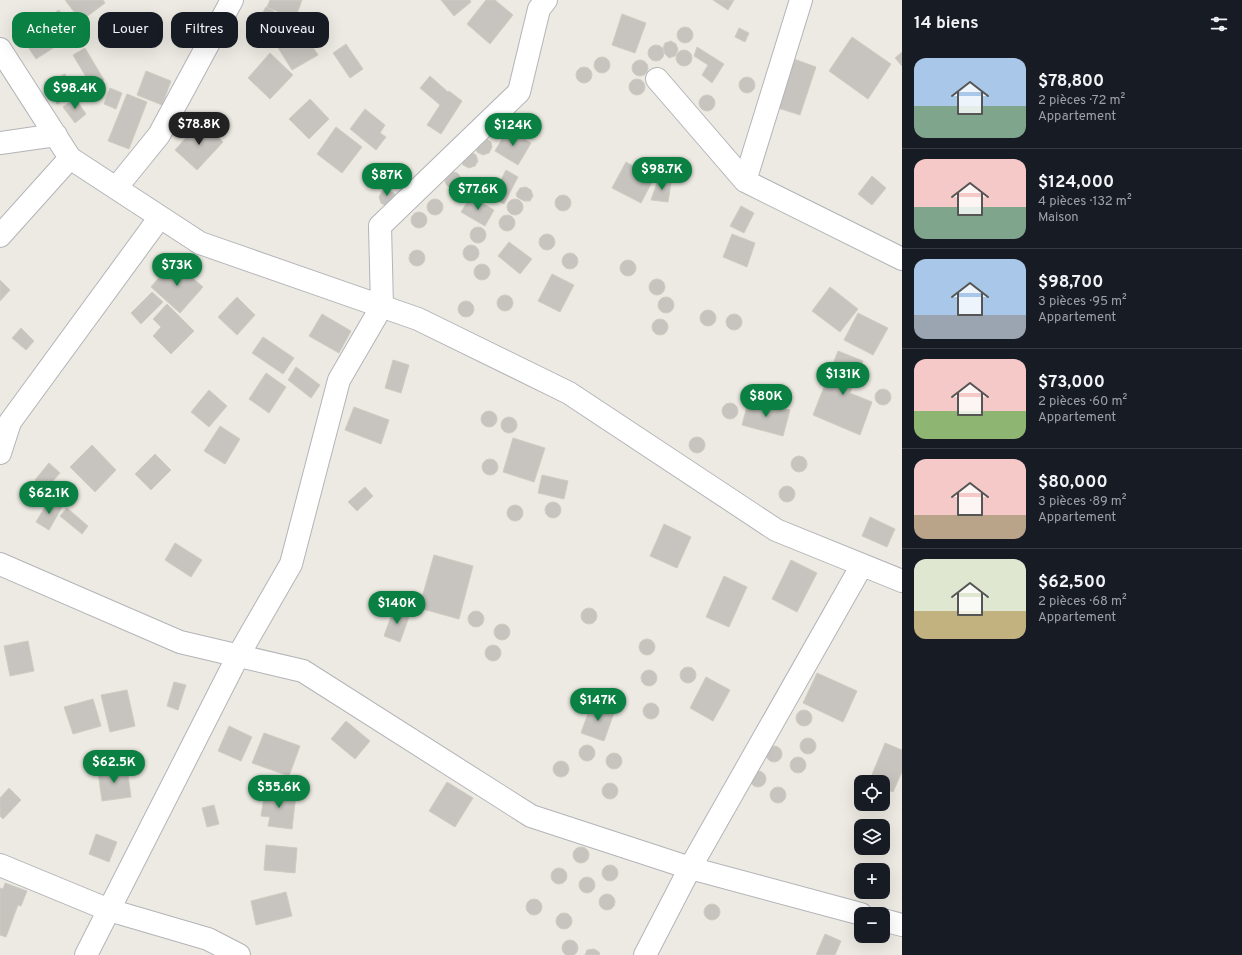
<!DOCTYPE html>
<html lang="fr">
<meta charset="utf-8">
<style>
:root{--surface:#171b24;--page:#242831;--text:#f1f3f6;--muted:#9ea1a6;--line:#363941;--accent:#0b8043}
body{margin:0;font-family:Overpass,sans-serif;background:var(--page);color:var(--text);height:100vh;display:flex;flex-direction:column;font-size:15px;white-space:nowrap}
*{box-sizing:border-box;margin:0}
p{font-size:13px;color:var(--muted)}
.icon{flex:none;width:22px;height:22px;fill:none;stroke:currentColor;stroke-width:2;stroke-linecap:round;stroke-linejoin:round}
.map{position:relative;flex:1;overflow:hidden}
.sheet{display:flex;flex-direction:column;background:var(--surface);width:340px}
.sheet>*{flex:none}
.banner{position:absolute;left:12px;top:12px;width:380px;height:36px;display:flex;gap:8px}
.fabs{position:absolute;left:854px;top:775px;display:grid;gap:8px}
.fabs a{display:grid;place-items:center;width:36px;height:36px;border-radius:8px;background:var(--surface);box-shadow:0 4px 16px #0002;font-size:20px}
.price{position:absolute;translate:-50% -34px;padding:0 9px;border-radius:14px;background:var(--accent);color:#fff;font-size:13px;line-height:26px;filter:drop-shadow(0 1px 2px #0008)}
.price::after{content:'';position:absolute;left:50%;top:24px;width:12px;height:9px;margin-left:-6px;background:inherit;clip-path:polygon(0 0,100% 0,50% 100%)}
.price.current{background:#222;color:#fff}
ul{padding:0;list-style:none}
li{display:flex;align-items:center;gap:12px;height:100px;padding:0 12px}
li+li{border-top:1px solid var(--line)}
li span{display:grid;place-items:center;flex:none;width:112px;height:80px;border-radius:12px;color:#555}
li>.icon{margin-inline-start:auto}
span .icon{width:48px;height:48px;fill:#fffc;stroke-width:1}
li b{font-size:17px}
h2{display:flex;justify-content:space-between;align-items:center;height:48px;padding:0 12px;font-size:17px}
.pill{padding:0 14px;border-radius:12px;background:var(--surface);box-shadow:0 4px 16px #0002;font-size:14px;line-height:36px}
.pill.current{background:var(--accent);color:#fff}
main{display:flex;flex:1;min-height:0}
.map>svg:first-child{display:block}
.building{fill:#c7c4bf;stroke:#cfccc1}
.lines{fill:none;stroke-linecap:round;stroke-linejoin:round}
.minor-casing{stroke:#b3b4b8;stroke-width:24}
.minor{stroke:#fff;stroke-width:22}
</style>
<main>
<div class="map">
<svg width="902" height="955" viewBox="0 0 902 955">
<rect width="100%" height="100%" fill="#eceae2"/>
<!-- building -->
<path class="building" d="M65 0H103L105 3 81 21Z
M270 0H302L295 19 267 7Z
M441 0H470L471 2 454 16Z
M486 0H495L513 15 490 44 467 24Z
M713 0H734L728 10Z
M266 7 274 11 261 34 253 29Z
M59 10 75 34 36 59 20 35Z
M622 14 646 23 635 53 612 45Z
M295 19 318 55 292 70 270 35Z
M677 35a8 8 0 1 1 16 0a8 8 0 1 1-16 0Z
M739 28 749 33 745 42 735 37Z
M852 37 891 64 868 99 829 71Z
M671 41 676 44 678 50 675 56 669 58 665 54 663 48 665 43Z
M346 44 363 69 350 78 333 53Z
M648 53a8 8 0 1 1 16 0a8 8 0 1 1-16 0Z
M697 47 724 64 712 83 702 75 708 65 694 56Z
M85 48 104 80 92 87 73 55Z
M676 58a8 8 0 1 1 16 0a8 8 0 1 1-16 0Z
M902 52V66L895 58Z
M270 53 293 75 270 99 248 78Z
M594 65a8 8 0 1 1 16 0a8 8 0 1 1-16 0Z
M794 59 816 67 800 115 778 108Z
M632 68a8 8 0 1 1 16 0a8 8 0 1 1-16 0Z
M576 75a8 8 0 1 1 16 0a8 8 0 1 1-16 0Z
M146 71 171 81 162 105 137 95Z
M65 74 75 95 57 104 47 83Z
M430 76 448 92 449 91 462 101 441 134 427 125 440 105 420 88Z
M739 85a8 8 0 1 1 16 0a8 8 0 1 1-16 0Z
M629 87a8 8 0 1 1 16 0a8 8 0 1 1-16 0Z
M110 88 122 93 116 109 104 104Z
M127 94 147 102 129 149 108 141Z
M699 103a8 8 0 1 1 16 0a8 8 0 1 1-16 0Z
M75 98 86 114 75 123 63 107Z
M310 99 329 119 309 139 289 119Z
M365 109 385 125 380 133 386 137 376 150 350 129Z
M201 121 223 142 197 170 175 150Z
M336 127 362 147 342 173 317 154Z
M508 129 531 143 518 165 495 151Z
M485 138 491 142 492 147 489 153 483 155 477 152 476 146Z
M470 151 476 155 478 161 475 166 469 168 463 165 461 159Z
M626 162 654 178 641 203 612 188Z
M374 177a8 8 0 1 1 16 0a8 8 0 1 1-16 0Z
M506 170 518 177 504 204 492 198Z
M445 180a8 8 0 1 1 16 0a8 8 0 1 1-16 0Z
M872 176 886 188 872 205 858 194Z
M659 177 671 183 668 202 651 200Z
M526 187 531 190 533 196 530 201H524L517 197 516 194 520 188Z
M388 190 394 193 396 199 386 206 381 203 379 197 382 191Z
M555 203a8 8 0 1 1 16 0a8 8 0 1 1-16 0Z
M471 196 494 210 485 226 461 212Z
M427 207a8 8 0 1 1 16 0a8 8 0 1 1-16 0Z
M507 207a8 8 0 1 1 16 0a8 8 0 1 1-16 0Z
M741 206 754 213 744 233 730 226Z
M411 220a8 8 0 1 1 16 0a8 8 0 1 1-16 0Z
M499 223a8 8 0 1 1 16 0a8 8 0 1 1-16 0Z
M470 235a8 8 0 1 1 16 0a8 8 0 1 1-16 0Z
M732 234 755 243 747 267 723 257Z
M539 242a8 8 0 1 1 16 0a8 8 0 1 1-16 0Z
M509 242 532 259 520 274 498 256Z
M463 253a8 8 0 1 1 16 0a8 8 0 1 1-16 0Z
M409 258a8 8 0 1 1 16 0a8 8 0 1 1-16 0Z
M562 261a8 8 0 1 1 16 0a8 8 0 1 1-16 0Z
M620 268a8 8 0 1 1 16 0a8 8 0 1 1-16 0Z
M173 261 203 287 180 313 151 287Z
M474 272a8 8 0 1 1 16 0a8 8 0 1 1-16 0Z
M552 274 574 285 560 312 538 301Z
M649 287a8 8 0 1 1 16 0a8 8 0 1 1-16 0Z
M0 280 10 290 0 301Z
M830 287 858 309 840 332 812 311Z
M152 292 163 302 141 324 131 313Z
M497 303a8 8 0 1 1 16 0a8 8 0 1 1-16 0Z
M237 297 255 315 237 335 218 317Z
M658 305a8 8 0 1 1 16 0a8 8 0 1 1-16 0Z
M458 309a8 8 0 1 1 16 0a8 8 0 1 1-16 0Z
M167 304 194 331 171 354 153 336 161 327 153 319Z
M700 318a8 8 0 1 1 16 0a8 8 0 1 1-16 0Z
M858 313 888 328 873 355 844 340Z
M322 314 351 331 339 353 309 336Z
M726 322a8 8 0 1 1 16 0a8 8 0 1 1-16 0Z
M652 327a8 8 0 1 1 16 0a8 8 0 1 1-16 0Z
M21 328 34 341 26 350 12 338Z
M263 337 294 358 283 374 252 353Z
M838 351 863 361 850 393 872 402 860 435 813 415Z
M393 360 409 365 401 393 385 388Z
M296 367 320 385 311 398 288 380Z
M266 373 286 387 269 413 249 399Z
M875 397a8 8 0 1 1 16 0a8 8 0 1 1-16 0Z
M209 390 227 406 209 427 191 412Z
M749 399 790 410 783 436 742 425Z
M722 411a8 8 0 1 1 16 0a8 8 0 1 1-16 0Z
M354 407 389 420 381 444 345 430Z
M481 419a8 8 0 1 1 16 0a8 8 0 1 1-16 0Z
M501 425a8 8 0 1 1 16 0a8 8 0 1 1-16 0Z
M220 426 240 439 225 464 204 451Z
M689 445a8 8 0 1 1 16 0a8 8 0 1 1-16 0Z
M513 438 545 448 534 482 503 472Z
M92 445 116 470 95 492 70 467Z
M155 454 171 470 151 490 135 474Z
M791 464a8 8 0 1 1 16 0a8 8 0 1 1-16 0Z
M482 467a8 8 0 1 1 16 0a8 8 0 1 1-16 0Z
M49 463 60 473 45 490 35 480Z
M542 475 568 481 564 499 538 493Z
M779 494a8 8 0 1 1 16 0a8 8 0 1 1-16 0Z
M365 487 373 496 357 511 348 502Z
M49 500 62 507 49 530 36 522Z
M545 510a8 8 0 1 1 16 0a8 8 0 1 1-16 0Z
M507 513a8 8 0 1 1 16 0a8 8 0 1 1-16 0Z
M67 508 88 526 82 534 60 516Z
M870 517 895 529 887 547 862 536Z
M664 524 691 537 677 568 650 556Z
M175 543 202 560 191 577 165 560Z
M434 555 473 566 459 619 419 608Z
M791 560 817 573 797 612 772 599Z
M724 576 747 587 729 627 706 617Z
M394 608 410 614 400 642 384 636Z
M581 616a8 8 0 1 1 16 0a8 8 0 1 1-16 0Z
M468 619a8 8 0 1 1 16 0a8 8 0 1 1-16 0Z
M494 632a8 8 0 1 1 16 0a8 8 0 1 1-16 0Z
M639 647a8 8 0 1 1 16 0a8 8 0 1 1-16 0Z
M28 641 34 671 10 676 4 646Z
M485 653a8 8 0 1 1 16 0a8 8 0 1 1-16 0Z
M680 675a8 8 0 1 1 16 0a8 8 0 1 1-16 0Z
M641 678a8 8 0 1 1 16 0a8 8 0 1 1-16 0Z
M817 673 857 691 843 722 803 703Z
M706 677 730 690 713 721 690 708Z
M174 682 186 685 178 710 167 706Z
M127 690 135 726 110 732 101 695Z
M93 699 101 726 73 734 64 707Z
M592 702 615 710 604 741 581 733Z
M643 711a8 8 0 1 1 16 0a8 8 0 1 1-16 0Z
M796 718a8 8 0 1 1 16 0a8 8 0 1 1-16 0Z
M346 721 370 741 355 759 331 739Z
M229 726 252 737 241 761 218 751Z
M264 733 300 746 289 776 252 763Z
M800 746a8 8 0 1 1 16 0a8 8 0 1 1-16 0Z
M885 743 902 750V772L893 792 883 788V782H869Z
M579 753a8 8 0 1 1 16 0a8 8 0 1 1-16 0Z
M766 754a8 8 0 1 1 16 0a8 8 0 1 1-16 0Z
M606 761a8 8 0 1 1 16 0a8 8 0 1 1-16 0Z
M790 765a8 8 0 1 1 16 0a8 8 0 1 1-16 0Z
M553 769a8 8 0 1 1 16 0a8 8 0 1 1-16 0Z
M127 768 131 797 102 801 98 772Z
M750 779a8 8 0 1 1 16 0a8 8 0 1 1-16 0Z
M447 782 473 798 455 827 429 811Z
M602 791a8 8 0 1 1 16 0a8 8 0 1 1-16 0Z
M770 795a8 8 0 1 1 16 0a8 8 0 1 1-16 0Z
M9 788 21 800 3 819 0 816V798Z
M265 790 296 794 292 829 268 826 270 817 261 816Z
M214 805 219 824 207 827 202 808Z
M96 834 117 842 109 862 89 854Z
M266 845 297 848 295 873 264 870Z
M573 855a8 8 0 1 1 16 0a8 8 0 1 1-16 0Z
M602 873a8 8 0 1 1 16 0a8 8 0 1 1-16 0Z
M551 876a8 8 0 1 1 16 0a8 8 0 1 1-16 0Z
M579 885a8 8 0 1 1 16 0a8 8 0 1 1-16 0Z
M5 883 27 891 21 906 18 905 6 937 0 935V888L3 889Z
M286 892 292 916 256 925 251 901Z
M599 902a8 8 0 1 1 16 0a8 8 0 1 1-16 0Z
M526 907a8 8 0 1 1 16 0a8 8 0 1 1-16 0Z
M704 912a8 8 0 1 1 16 0a8 8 0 1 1-16 0Z
M556 921a8 8 0 1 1 16 0a8 8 0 1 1-16 0Z
M825 934 841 941 835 955H816Z
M562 948a8 8 0 1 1 16 0a8 8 0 1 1-16 0Z
M594 949 599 952 600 955H585L587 950Z"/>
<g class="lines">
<!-- minor casing -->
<g class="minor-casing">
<path id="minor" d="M0 49 70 158 200 243 418 319 569 393 776 530 902 581
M657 79 745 181 902 259
M0 143 56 135
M745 181 801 0
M116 188 159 135 232 0
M0 236 70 158
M0 453 10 422 160 217
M0 564 180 642 303 671 531 816 690 868 861 914
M0 865 109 910 208 939 239 955
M883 920 902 925
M86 955 238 656 291 564 339 380 382 306 380 226 519 92 539 9 546 0
M645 955 690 868 862 565"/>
</g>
<!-- minor -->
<use href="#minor" class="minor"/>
</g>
</svg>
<div class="fabs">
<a><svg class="icon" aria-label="locate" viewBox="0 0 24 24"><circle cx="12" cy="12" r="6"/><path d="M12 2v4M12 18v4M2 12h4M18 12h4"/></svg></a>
<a><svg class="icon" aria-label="layers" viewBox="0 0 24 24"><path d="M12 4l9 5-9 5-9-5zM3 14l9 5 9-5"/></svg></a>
<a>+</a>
<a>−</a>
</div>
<b class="price" style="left:75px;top:110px">$98.4K</b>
<b class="price current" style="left:199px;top:146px">$78.8K</b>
<b class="price" style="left:513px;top:147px">$124K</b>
<b class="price" style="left:662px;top:191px">$98.7K</b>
<b class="price" style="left:387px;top:197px">$87K</b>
<b class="price" style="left:478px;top:211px">$77.6K</b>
<b class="price" style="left:177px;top:287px">$73K</b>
<b class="price" style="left:843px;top:396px">$131K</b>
<b class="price" style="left:766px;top:418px">$80K</b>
<b class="price" style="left:49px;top:515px">$62.1K</b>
<b class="price" style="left:397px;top:625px">$140K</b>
<b class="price" style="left:598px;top:722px">$147K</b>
<b class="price" style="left:114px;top:784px">$62.5K</b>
<b class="price" style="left:279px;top:809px">$55.6K</b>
<div class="banner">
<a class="pill current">Acheter</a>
<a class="pill">Louer</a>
<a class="pill">Filtres</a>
<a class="pill">Nouveau</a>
</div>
</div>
<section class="sheet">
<h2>14 biens<svg class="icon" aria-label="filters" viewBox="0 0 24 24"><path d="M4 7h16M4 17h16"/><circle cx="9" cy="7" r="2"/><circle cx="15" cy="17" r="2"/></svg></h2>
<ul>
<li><span style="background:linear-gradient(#a9c7e8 60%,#7fa58c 0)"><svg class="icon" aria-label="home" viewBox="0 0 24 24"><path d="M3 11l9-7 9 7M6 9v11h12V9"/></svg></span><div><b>$78,800</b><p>2 pièces · 72 m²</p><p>Appartement</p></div></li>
<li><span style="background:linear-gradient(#f6c9c9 60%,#7fa58c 0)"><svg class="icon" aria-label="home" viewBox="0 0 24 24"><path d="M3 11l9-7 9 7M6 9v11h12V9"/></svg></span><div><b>$124,000</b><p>4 pièces · 132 m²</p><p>Maison</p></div></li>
<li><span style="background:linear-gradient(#a9c7e8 70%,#9aa5b1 0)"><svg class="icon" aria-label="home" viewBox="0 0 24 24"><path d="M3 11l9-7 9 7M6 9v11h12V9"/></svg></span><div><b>$98,700</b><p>3 pièces · 95 m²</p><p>Appartement</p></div></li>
<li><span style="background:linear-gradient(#f6c9c9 65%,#8fb573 0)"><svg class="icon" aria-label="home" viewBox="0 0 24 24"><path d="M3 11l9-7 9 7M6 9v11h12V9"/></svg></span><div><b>$73,000</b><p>2 pièces · 60 m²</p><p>Appartement</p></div></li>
<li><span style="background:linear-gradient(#f6c9c9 70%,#b9a48a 0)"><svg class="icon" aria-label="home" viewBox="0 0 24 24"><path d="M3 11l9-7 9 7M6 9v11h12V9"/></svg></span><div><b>$80,000</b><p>3 pièces · 89 m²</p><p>Appartement</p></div></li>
<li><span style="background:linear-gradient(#dfe7d0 65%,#c2b280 0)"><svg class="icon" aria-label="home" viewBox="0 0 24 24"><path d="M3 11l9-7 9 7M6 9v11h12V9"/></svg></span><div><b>$62,500</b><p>2 pièces · 68 m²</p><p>Appartement</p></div></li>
</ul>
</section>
</main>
